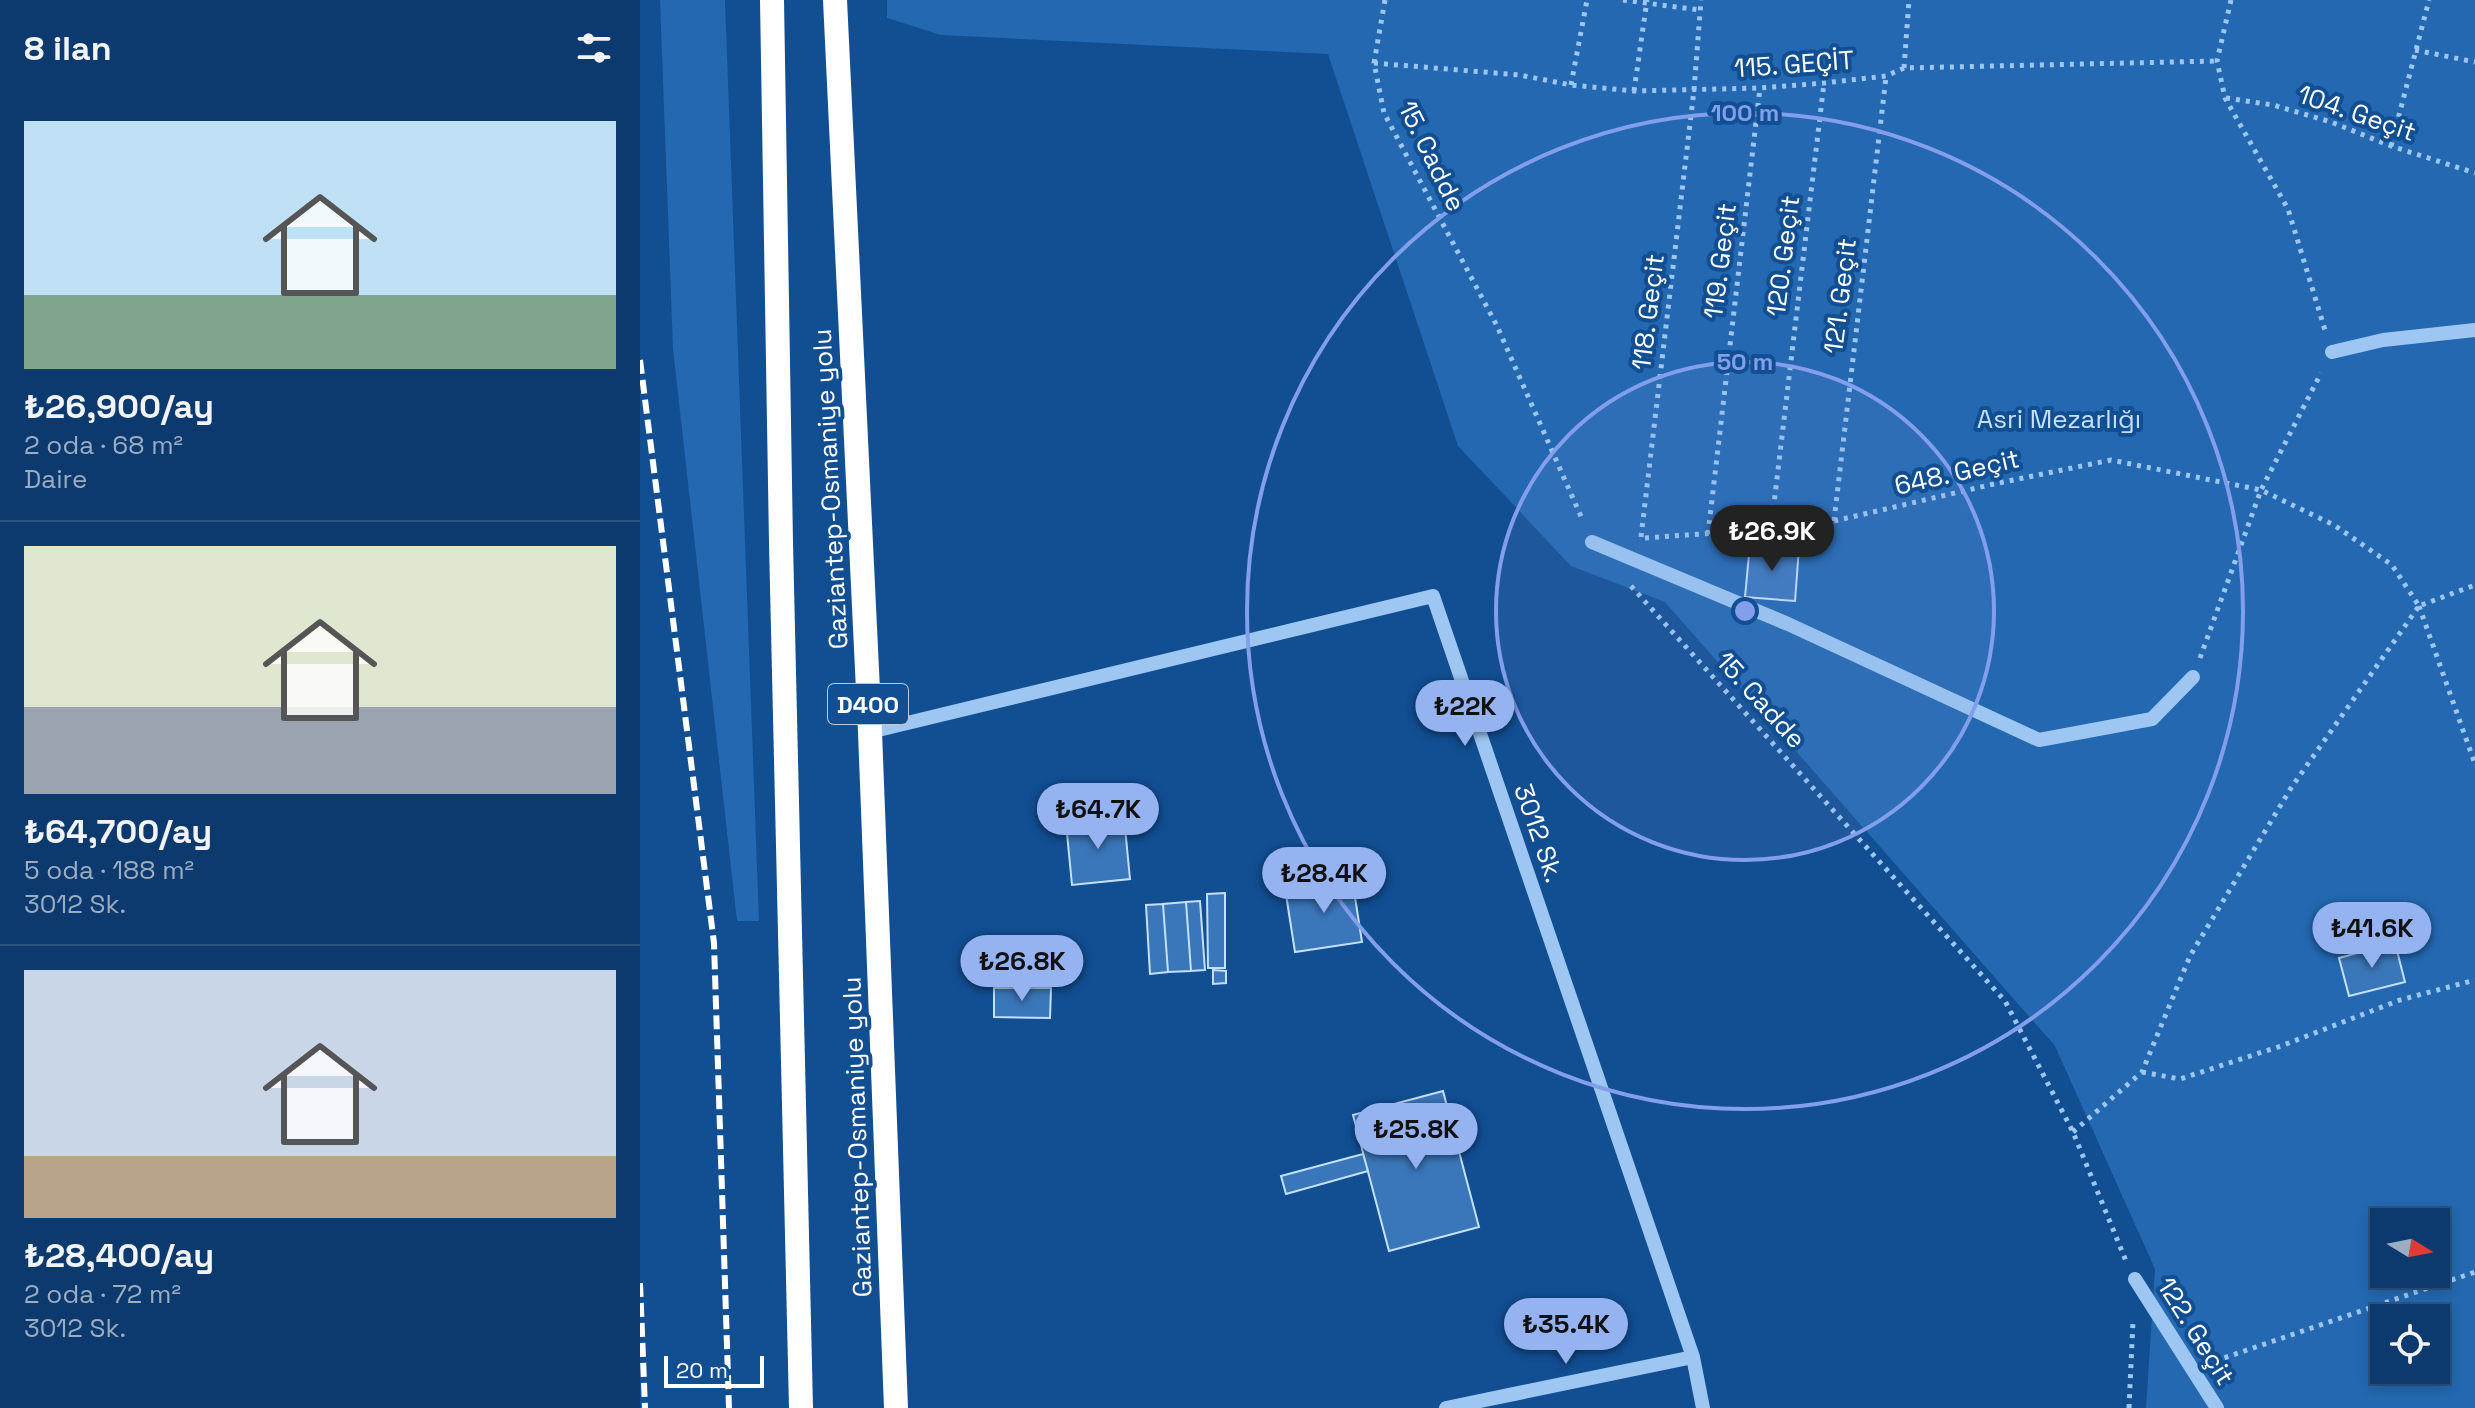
<!DOCTYPE html>
<html lang="tr">
<meta charset="utf-8">
<style>
:root{--surface:#0d3a6e;--page:#1b4576;--text:#f1f3f6;--muted:#9aadc2;--line:#2d5481;--accent:#95b2f1}
body{margin:0;font-family:"Space Grotesk",sans-serif;background:var(--page);color:var(--text);height:100vh;display:flex;flex-direction:column;font-size:30px;white-space:nowrap}
*{box-sizing:border-box;margin:0}
p{font-size:26px;color:var(--muted)}
.icon{flex:none;width:44px;height:44px;fill:none;stroke:currentColor;stroke-width:2;stroke-linecap:round;stroke-linejoin:round}
.map{position:relative;flex:1;overflow:hidden}
.side{display:flex;flex-direction:column;background:var(--surface);width:640px}
.side>*{flex:none}
.needle{width:52px;rotate:100deg}
.tools{position:absolute;left:1730px;top:1208px;display:grid;gap:16px}
.tools a{display:grid;place-items:center;width:80px;height:80px;border-radius:0px;background:var(--surface);box-shadow:0 4px 12px #0003,0 0 0 2px var(--line);font-size:40px}
.scale{position:absolute;left:24px;bottom:20px;width:100px;box-sizing:border-box;padding-left:8px;border:4px solid #fff;border-top:0;font-size:22px;line-height:28px;white-space:nowrap;color:#fff;-webkit-text-stroke:6px #114e92;paint-order:stroke}
.price{position:absolute;translate:-50% -68px;padding:0 18px;border-radius:28px;background:var(--accent);color:#111;font-size:26px;line-height:52px;filter:drop-shadow(0 2px 4px #0008)}
.price::after{content:'';position:absolute;left:50%;top:48px;width:24px;height:18px;margin-left:-12px;background:inherit;clip-path:polygon(0 0,100% 0,50% 100%)}
.price.current{background:#222;color:#fff}
ul{padding:0;list-style:none}
li{display:grid;align-content:center;gap:16px;height:424px;padding:0 24px}
li+li{border-top:2px solid var(--line)}
li span{display:grid;place-items:center;height:248px;border-radius:0px;color:#555}
li>.icon{margin-inline-start:auto}
span .icon{width:144px;height:144px;fill:#fffc;stroke-width:1}
li b{font-size:34px}
h2{display:flex;justify-content:space-between;align-items:center;height:96px;padding:0 24px;font-size:34px}
main{display:flex;flex:1;min-height:0}
.map>svg:first-child{display:block}
.green{fill:#2368b1;fill-rule:evenodd}
.building{fill:#3a77ba;stroke:#c5e0fd;stroke-width:2}
.lines{fill:none;stroke-linecap:round;stroke-linejoin:round}
.path{stroke:#9dc7f2;stroke-width:5;stroke-dasharray:4 6;stroke-linecap:butt}
.minor{stroke:#9dc7f2;stroke-width:14}
.highway{stroke:#fff;stroke-width:24}
.rail{stroke:#fff;stroke-width:6;stroke-dasharray:14 6;stroke-linecap:butt}
.ring{fill:none;stroke:#839eea;stroke-width:4}
.labels{text-anchor:middle;dominant-baseline:central;stroke-width:8;stroke-linejoin:round;paint-order:stroke}
.shield{fill:#114e92;stroke:#b8cade;stroke-width:2}
.shield-label{font-size:24px;font-weight:bold;fill:#fff}
.street-label{font-size:26px;fill:#fff;stroke:#114e92}
.park-label{font-size:26px;fill:#c5e0fd;stroke:#114e92}
.centre{fill:#839eea;stroke:#114e92;stroke-width:4}
.ring-label{font-size:24px;text-anchor:middle;font-weight:bold;fill:#839eea;stroke:#114e92;stroke-width:8;stroke-linejoin:round;paint-order:stroke}
</style>
<main>
<section class="side">
<h2>8 ilan<svg class="icon" aria-label="filters" viewBox="0 0 24 24"><path d="M4 7h16M4 17h16"/><circle cx="9" cy="7" r="2"/><circle cx="15" cy="17" r="2"/></svg></h2>
<ul>
<li><span style="background:linear-gradient(#bfe0f5 70%,#7fa58c 0)"><svg class="icon" aria-label="home" viewBox="0 0 24 24"><path d="M3 11l9-7 9 7M6 9v11h12V9"/></svg></span><div><b>₺26,900/ay</b><p>2 oda · 68 m²</p><p>Daire</p></div></li>
<li><span style="background:linear-gradient(#dfe7d0 65%,#9aa5b1 0)"><svg class="icon" aria-label="home" viewBox="0 0 24 24"><path d="M3 11l9-7 9 7M6 9v11h12V9"/></svg></span><div><b>₺64,700/ay</b><p>5 oda · 188 m²</p><p>3012 Sk.</p></div></li>
<li><span style="background:linear-gradient(#c9d6e8 75%,#b9a48a 0)"><svg class="icon" aria-label="home" viewBox="0 0 24 24"><path d="M3 11l9-7 9 7M6 9v11h12V9"/></svg></span><div><b>₺28,400/ay</b><p>2 oda · 72 m²</p><p>3012 Sk.</p></div></li>
</ul>
</section>
<div class="map">
<svg width="1835" height="1408" viewBox="0 0 1835 1408">
<rect width="100%" height="100%" fill="#114e92"/>
<!-- green -->
<path class="green" d="M20 0H85L119 921H97L33 349Z
M247 0H1835V1408H1506L1515 1269 1415 1046 1025 602 931 566 818 446 688 54 301 35 247 18ZM1744 1222H1796V1274H1744ZM1744 1318H1796V1370H1744Z"/>
<!-- building -->
<path class="building" d="M1110 544 1159 548 1155 601 1105 597Z
M484 817 490 879 432 885 426 823Z
M712 878 722 942 655 952 645 888Z
M585 893V968H568L567 894Z
M560 901 565 970 551 971 546 902Z
M546 902 551 971 528 972 523 904Z
M523 904 528 972 510 974 506 905Z
M1755 943 1765 982 1709 996 1699 958Z
M573 970 586 971V983L573 984Z
M354 988H411L410 1018 354 1017Z
M803 1091 839 1227 749 1251 713 1115Z
M723 1154 728 1171 646 1194 641 1176Z"/>
<g class="lines">
<!-- path -->
<path class="path" d="M745 0 734 63 744 113 857 326 943 521
M983 0 1060 10
M1591 0 1577 61 1585 98 1648 209 1685 330
M1775 50 1835 62
M734 63 880 75 931 85 994 91 1120 88 1184 83 1246 76 1264 68 1577 61
M1264 68 1269 0
M931 85 947 0
M994 91 1007 0
M1586 98 1633 105 1691 122 1751 146 1835 173
M1751 146 1789 0
M1194 521 1246 77
M1131 529 1184 83
M1068 534 1120 88
M1001 537 1054 90 1061 0
M1005 538 1131 529 1194 521 1354 484 1471 460 1621 490 1694 525 1752 565 1779 606 1835 585
M991 586 1365 1001 1433 1132 1486 1261
M1779 606 1835 764
M1560 658 1621 490 1681 373
M1502 1072 1540 1079 1641 1046 1760 1000 1835 980
M1433 1132 1502 1072 1550 956 1651 788 1779 606
M1575 1361 1835 1272
M1489 1408 1493 1321"/>
<!-- minor -->
<path class="minor" d="M1692 352 1743 340 1835 330
M952 542 1148 624 1399 740 1512 719 1553 677
M230 732 793 596 1053 1357 1063 1408
M1495 1279 1577 1408
M806 1408 1053 1357"/>
<!-- highway -->
<path class="highway" d="M132 0 141 543 161 1408
M195 0 230 732 256 1408"/>
<!-- rail -->
<path class="rail" d="M0 360 74 943 89 1408
M0 1283 5 1408"/>
</g>
<!-- distance rings -->
<circle cx="1105" cy="611" r="249" fill="#839eea" fill-opacity=".12"/>
<g class="ring">
<circle cx="1105" cy="611" r="249"/>
<circle cx="1105" cy="611" r="498"/>
</g>
<g class="labels">
<!-- shield labels -->
<rect class="shield" x="188" y="684" width="80" height="40" rx="6"/>
<g class="shield-label">
<text x="228" y="704">D400</text>
</g>
<!-- street labels -->
<g class="street-label">
<text transform="translate(1154 64) rotate(-4)">115. GEÇİT</text>
<text transform="translate(1717 113) rotate(19)">104. Geçit</text>
<text transform="translate(792 156) rotate(64)">15. Cadde</text>
<text transform="translate(1143 256) rotate(-83)">120. Geçit</text>
<text transform="translate(1080 261) rotate(-83)">119. Geçit</text>
<text transform="translate(1200 296) rotate(-83)">121. Geçit</text>
<text transform="translate(1008 312) rotate(-83)">118. Geçit</text>
<text transform="translate(1317 472) rotate(-13)">648. Geçit</text>
<text transform="translate(190 489) rotate(-93)">Gaziantep-Osmaniye yolu</text>
<text transform="translate(1121 700) rotate(48)">15. Cadde</text>
<text transform="translate(899 833) rotate(71)">3012 Sk.</text>
<text transform="translate(217 1137) rotate(-92)">Gaziantep-Osmaniye yolu</text>
<text transform="translate(1556 1331) rotate(58)">122. Geçit</text>
</g>
<!-- park labels -->
<g class="park-label">
<text x="1419" y="419">Asri Mezarlığı</text>
</g>
</g>
<circle cx="1105" cy="611" r="12" class="centre"/>
<g class="ring-label">
<text x="1105" y="121">100 m</text>
<text x="1105" y="370">50 m</text>
</g>
</svg>
<div class="tools">
<a><svg class="needle" viewBox="-14 -14 28 28"><path d="M0-13l5 13h-10z" fill="#e53935"/><path d="M0 13l5-13h-10z" fill="#9aadc2"/></svg></a>
<a><svg class="icon" aria-label="locate" viewBox="0 0 24 24"><circle cx="12" cy="12" r="6"/><path d="M12 2v4M12 18v4M2 12h4M18 12h4"/></svg></a>
</div>
<div class="scale">20 m</div>
<b class="price current" style="left:1132px;top:573px">₺26.9K</b>
<b class="price" style="left:825px;top:748px">₺22K</b>
<b class="price" style="left:458px;top:851px">₺64.7K</b>
<b class="price" style="left:684px;top:915px">₺28.4K</b>
<b class="price" style="left:1732px;top:970px">₺41.6K</b>
<b class="price" style="left:382px;top:1003px">₺26.8K</b>
<b class="price" style="left:776px;top:1171px">₺25.8K</b>
<b class="price" style="left:926px;top:1366px">₺35.4K</b>
</div>
</main>
